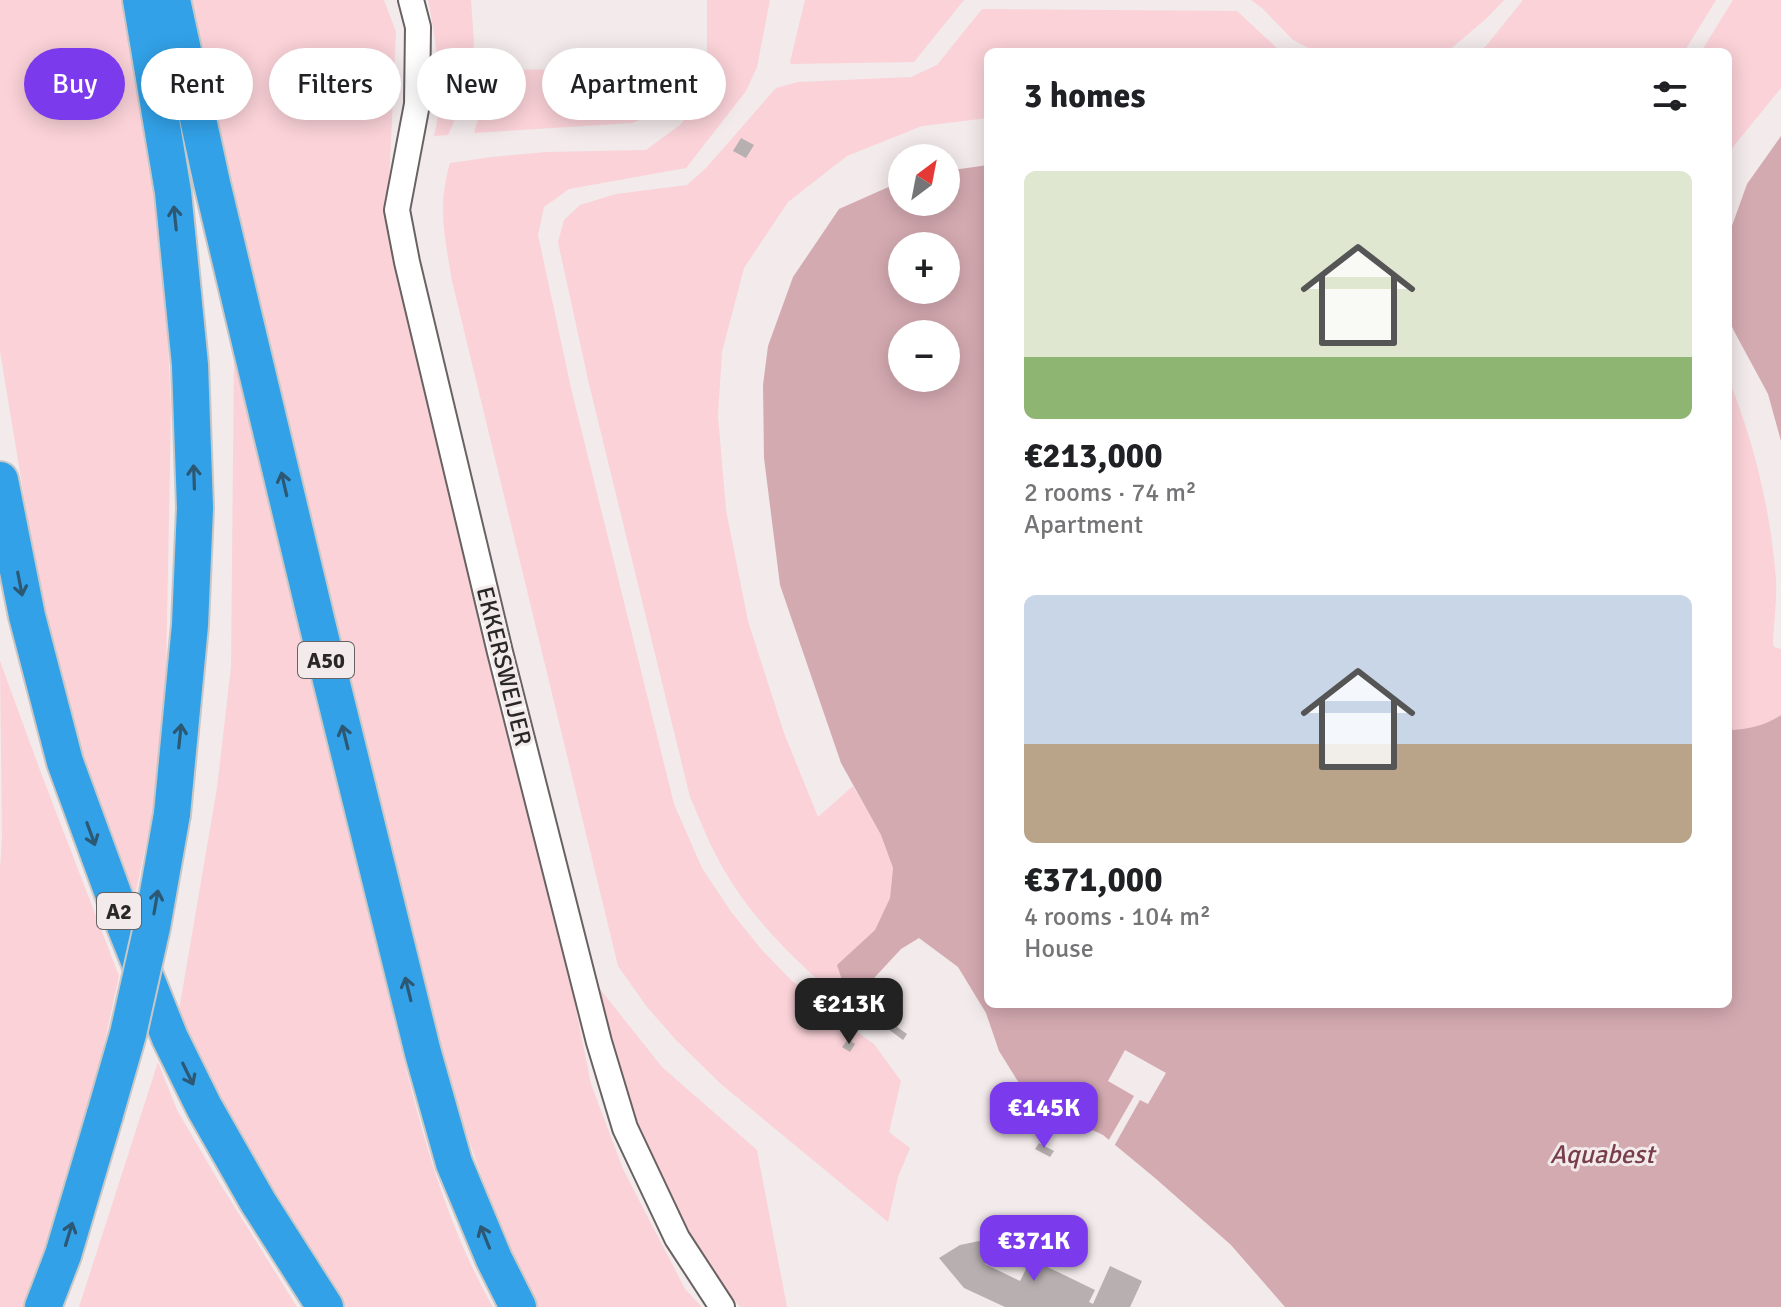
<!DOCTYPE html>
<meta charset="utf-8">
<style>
:root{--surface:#fff;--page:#f2f2f2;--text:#202124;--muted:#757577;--accent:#7c3aed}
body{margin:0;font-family:Signika,sans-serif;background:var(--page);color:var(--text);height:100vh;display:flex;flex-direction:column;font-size:30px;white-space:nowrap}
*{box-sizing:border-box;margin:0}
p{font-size:26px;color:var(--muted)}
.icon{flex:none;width:44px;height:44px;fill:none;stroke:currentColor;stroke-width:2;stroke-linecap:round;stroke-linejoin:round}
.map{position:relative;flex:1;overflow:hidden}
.sheet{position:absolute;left:984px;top:48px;width:748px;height:960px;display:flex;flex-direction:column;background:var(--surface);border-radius:12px;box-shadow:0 4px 20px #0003}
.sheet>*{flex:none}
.hud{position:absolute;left:24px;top:48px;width:760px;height:72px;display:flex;gap:16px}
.needle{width:52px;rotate:32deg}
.buttons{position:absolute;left:888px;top:144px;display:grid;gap:16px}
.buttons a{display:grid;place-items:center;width:72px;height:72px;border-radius:50%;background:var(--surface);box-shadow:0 4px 20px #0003;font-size:40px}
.price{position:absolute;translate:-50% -68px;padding:0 18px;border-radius:16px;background:var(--accent);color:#fff;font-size:26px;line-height:52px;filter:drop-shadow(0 2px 4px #0008)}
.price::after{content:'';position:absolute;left:50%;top:48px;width:24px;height:18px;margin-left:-12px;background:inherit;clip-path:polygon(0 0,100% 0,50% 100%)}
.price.selected{background:#222;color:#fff}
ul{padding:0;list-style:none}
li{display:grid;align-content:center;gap:16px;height:424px;padding:0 40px}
li span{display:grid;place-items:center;height:248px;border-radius:12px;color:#555}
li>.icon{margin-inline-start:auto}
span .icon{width:144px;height:144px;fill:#fffc;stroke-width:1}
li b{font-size:34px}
h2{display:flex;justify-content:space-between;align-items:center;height:96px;padding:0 40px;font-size:34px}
.tag{padding:0 28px;border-radius:36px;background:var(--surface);box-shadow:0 4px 20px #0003;font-size:28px;line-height:72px}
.tag.selected{background:var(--accent);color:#fff}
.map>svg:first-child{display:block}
.green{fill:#fad2d8}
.water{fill:#d4aab1;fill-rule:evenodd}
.pier{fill:#f3eaeb}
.building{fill:#b7afb0}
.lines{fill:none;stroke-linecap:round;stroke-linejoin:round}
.minor-casing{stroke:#696263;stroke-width:28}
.highway-casing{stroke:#c8c7c7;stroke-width:40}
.minor{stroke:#fff;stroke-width:24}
.highway{stroke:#32a1e7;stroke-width:36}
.highway-bridge-casing{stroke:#c8c7c7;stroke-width:40;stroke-linecap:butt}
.highway-bridge{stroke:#32a1e7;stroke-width:36}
.oneway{stroke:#2d5874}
.labels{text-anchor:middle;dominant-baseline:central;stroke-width:6;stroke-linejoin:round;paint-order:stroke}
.shield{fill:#f3eaeb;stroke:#666262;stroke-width:2}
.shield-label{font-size:22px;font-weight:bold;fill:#2a2727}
.street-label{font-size:24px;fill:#2a2727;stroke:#f3eaeb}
.water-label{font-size:26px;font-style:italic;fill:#783f4b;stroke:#f3eaeb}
</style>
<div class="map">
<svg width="1781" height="1307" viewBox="0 0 1781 1307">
<rect width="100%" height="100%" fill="#f3eaeb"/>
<!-- green -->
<path class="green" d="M0 0H129L161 193 171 408 165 730 152 817 134 900 84 760 39 588 0 351Z
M186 0H384L396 32 387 227 564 950 591 1084 623 1169 685 1289 702 1307H537L511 1259 436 1048Z
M428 0H471L474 43 471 83 448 135 434 136C445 96 436 41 428 0Z
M707 0H770L757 67 746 91 686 168 569 189 544 207 538 235 571 388 674 804 702 868 732 913 762 950 791 980 830 1013 874 1044 901 1081 889 1132 910 1148 898 1177 888 1222 721 1084 676 1040 647 1007 618 966 452 281C445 237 437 208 450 163L492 157 546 152 646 150 680 125 707 90Z
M805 0H964L914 62 791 64 790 62Z
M1251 0H1504L1487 18 1447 52H1316L1293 40 1262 8Z
M1523 0H1716L1684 52H1478L1486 46Z
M1733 0H1781V88L1733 147 1728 157V52H1701Z
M982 9 1237 11 1281 52H988V118L922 126 847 156 788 202 744 268 722 352 718 416 726 510 748 621 784 733 818 817 853 786 881 835 893 868 890 898 875 930 838 965 842 980 845 981 834 994C789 955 746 912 718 859 707 839 699 817 690 797L589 384 558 242 564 220 580 205 616 194 687 185 707 167 776 88 798 82 911 77 937 65Z
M689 68V84L669 109 632 123 474 133 492 70Z
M234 355C281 552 327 749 376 945 407 1067 430 1197 493 1307H339L311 1266 177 1022 217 788 231 667Z
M1728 378C1754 441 1771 512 1776 580 1777 600 1774 622 1773 642L1774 647 1781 649V715C1764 726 1748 729 1728 730Z
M0 661 41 773 119 976 82 1145 34 1287 26 1307H0V869L2 837Z
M596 984 662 1067 757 1150 787 1307H740L716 1277 649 1162 607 1033Z
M158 1062 177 1110 219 1182 297 1307H79Z"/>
<!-- water -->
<path class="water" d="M1781 136V441L1768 394 1734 331 1728 316V237L1747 184Z
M988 165V1004H1728V730C1748 729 1764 726 1781 715V1307H1285L1231 1245 1155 1178 1103 1135 1048 1109 1019 1083 999 1051 986 1013 958 967 919 938 901 949 863 990 842 980 837 965 875 930 890 898 893 868 881 835 841 763 780 585 764 458 763 385 768 346 793 277 839 209 902 181V202H946V171ZM902 246H946V290H902ZM902 334H946V378H902Z"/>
<!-- pier -->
<path class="pier" d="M1125 1050 1166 1073 1148 1104 1140 1100 1113 1148 1107 1143 1134 1096 1108 1081Z"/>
<!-- building -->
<path class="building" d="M741 138 754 145 746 158 733 151Z
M875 1011 890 1022 886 1028 871 1017Z
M893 1024 907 1034 903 1040 888 1029Z
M848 1039 855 1044 850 1052 842 1047Z
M1039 1143 1054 1151 1050 1157 1035 1149Z
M984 1240 996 1241 985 1264 1020 1281 1031 1259 1095 1290 1089 1302 1093 1304 1110 1266 1142 1281 1130 1307H1005L964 1288 939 1258 960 1245Z"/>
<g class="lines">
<!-- minor casing -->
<g class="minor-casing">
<path id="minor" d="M411 0 418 27 417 104 397 210 407 262 500 652 599 1042 625 1128 677 1238 722 1307"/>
</g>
<!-- highway casing -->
<g class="highway-casing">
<path id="highway" d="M141 0 173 192 190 365 195 508 190 625 172 814
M172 0 212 183 317 623 423 1053 454 1163 494 1259 518 1307
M0 480 27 616 65 762 125 926 170 1038 204 1107 258 1202 325 1307
M43 1307 63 1255 105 1114"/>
</g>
<!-- minor -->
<use href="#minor" class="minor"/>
<!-- highway -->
<use href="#highway" class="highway"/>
<!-- highway-bridge casing -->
<g class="highway-bridge-casing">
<path id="highway-bridge" d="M105 1114 128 1034 152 927 172 814"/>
</g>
<!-- highway-bridge -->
<use href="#highway-bridge" class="highway-bridge"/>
</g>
<!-- one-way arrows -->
<defs><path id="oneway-shaft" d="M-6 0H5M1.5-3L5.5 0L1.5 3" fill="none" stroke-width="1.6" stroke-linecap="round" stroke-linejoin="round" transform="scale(2)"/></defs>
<g class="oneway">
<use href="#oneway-shaft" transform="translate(175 218) rotate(-96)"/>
<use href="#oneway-shaft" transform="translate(194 477) rotate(-92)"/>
<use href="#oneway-shaft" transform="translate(284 484) rotate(-103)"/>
<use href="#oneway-shaft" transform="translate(20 584) rotate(79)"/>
<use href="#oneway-shaft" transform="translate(180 736) rotate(-84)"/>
<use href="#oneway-shaft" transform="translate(345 737) rotate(-104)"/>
<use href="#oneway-shaft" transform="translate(91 834) rotate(70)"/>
<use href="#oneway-shaft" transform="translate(156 902) rotate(-80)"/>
<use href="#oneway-shaft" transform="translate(408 989) rotate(-104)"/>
<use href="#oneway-shaft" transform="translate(188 1074) rotate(64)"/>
<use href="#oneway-shaft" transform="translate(69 1234) rotate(-73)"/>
<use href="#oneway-shaft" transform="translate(485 1237) rotate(-112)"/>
</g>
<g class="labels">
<!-- shield labels -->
<g class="shield">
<rect x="298" y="642" width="56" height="36" rx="6"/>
<rect x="97" y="893" width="44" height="36" rx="6"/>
</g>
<g class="shield-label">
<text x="326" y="660">A50</text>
<text x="119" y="911">A2</text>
</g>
<!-- street labels -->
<g class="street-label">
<text transform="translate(504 666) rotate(76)">EKKERSWEIJER</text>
</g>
<!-- water labels -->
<g class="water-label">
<text x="1602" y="1155">Aquabest</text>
</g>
</g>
</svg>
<div class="buttons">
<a><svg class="needle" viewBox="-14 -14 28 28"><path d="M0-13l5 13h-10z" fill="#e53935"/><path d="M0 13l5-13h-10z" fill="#757577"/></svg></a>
<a>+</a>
<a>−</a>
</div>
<b class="price selected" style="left:849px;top:1046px">€213K</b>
<b class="price" style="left:1044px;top:1150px">€145K</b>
<b class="price" style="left:1034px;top:1283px">€371K</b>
<div class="hud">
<a class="tag selected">Buy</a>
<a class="tag">Rent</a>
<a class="tag">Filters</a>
<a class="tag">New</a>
<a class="tag">Apartment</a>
</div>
<section class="sheet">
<h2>3 homes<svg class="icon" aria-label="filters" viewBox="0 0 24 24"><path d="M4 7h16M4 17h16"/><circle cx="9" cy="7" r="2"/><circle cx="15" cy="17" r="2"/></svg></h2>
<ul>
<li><span style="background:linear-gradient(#dfe7d0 75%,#8fb573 0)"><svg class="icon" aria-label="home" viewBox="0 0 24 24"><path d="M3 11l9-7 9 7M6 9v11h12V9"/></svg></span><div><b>€213,000</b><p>2 rooms · 74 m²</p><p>Apartment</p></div></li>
<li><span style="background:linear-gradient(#c9d6e8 60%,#b9a48a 0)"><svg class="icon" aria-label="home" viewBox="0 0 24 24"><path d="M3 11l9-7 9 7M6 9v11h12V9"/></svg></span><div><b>€371,000</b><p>4 rooms · 104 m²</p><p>House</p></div></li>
</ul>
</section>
</div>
